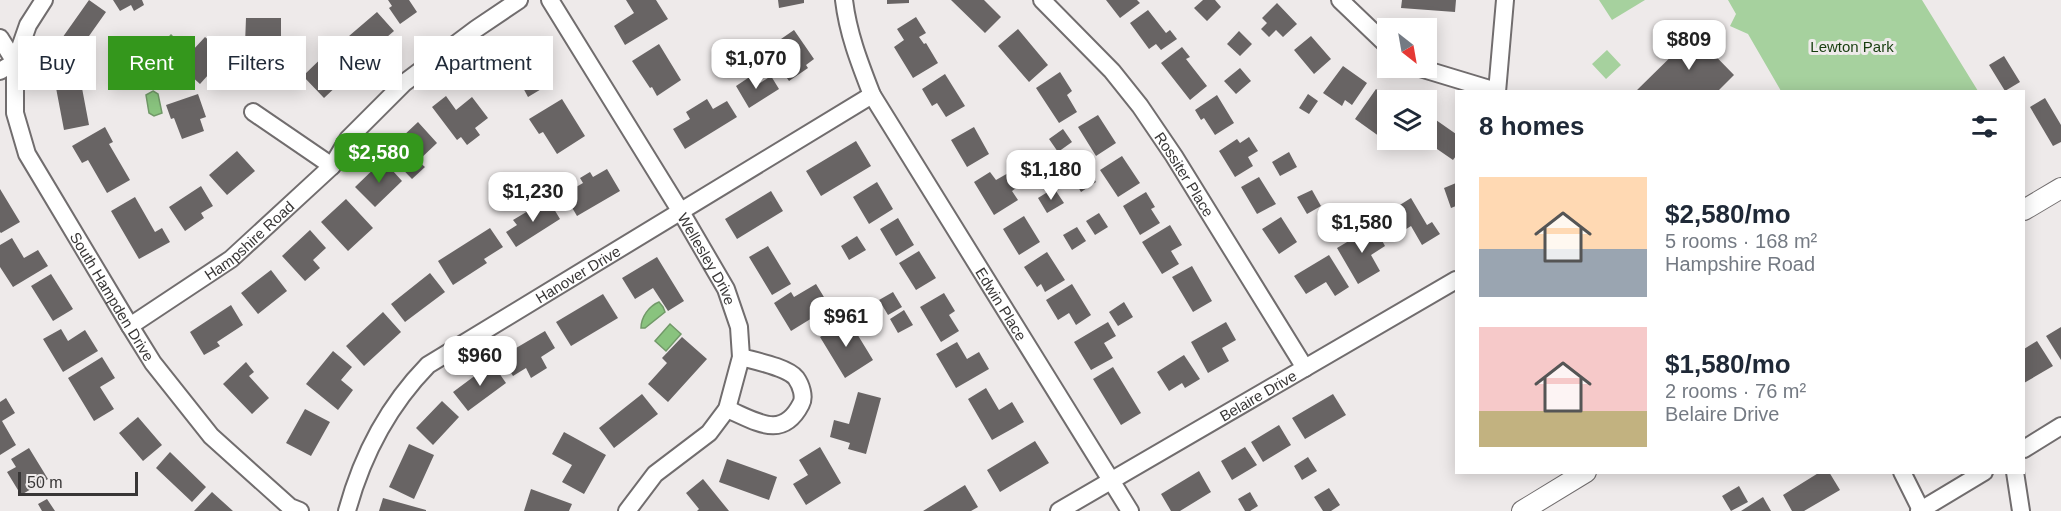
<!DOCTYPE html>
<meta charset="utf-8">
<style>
:root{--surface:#fff;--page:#f2f2f3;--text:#1f2937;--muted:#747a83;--accent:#34971c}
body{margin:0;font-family:Helvetica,sans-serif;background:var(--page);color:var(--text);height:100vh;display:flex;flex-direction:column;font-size:22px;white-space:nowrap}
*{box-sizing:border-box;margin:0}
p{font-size:20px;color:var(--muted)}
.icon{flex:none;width:33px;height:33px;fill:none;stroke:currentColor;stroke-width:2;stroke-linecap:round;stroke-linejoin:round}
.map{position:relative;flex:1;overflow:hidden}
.panel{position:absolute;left:1455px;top:90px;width:570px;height:384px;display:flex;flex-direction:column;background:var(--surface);border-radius:0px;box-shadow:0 3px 15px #0003}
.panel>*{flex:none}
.banner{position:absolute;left:18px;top:36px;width:570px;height:54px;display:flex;gap:12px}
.needle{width:39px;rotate:149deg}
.buttons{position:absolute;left:1377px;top:18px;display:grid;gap:12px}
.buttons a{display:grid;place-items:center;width:60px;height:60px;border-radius:0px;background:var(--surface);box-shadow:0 3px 15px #0003;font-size:30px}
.scale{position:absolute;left:18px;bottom:15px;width:120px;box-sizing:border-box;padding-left:6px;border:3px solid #383636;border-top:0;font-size:16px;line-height:21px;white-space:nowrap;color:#383636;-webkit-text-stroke:4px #eeeaea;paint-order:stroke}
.price{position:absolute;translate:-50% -51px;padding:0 14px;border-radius:12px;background:#fff;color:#222;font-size:20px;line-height:39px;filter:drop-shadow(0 2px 3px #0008)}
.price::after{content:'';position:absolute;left:50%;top:36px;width:18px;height:14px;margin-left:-9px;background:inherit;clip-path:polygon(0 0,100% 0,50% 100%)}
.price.active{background:var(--accent);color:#fff}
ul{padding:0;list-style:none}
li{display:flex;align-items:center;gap:18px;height:150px;padding:0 24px}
li span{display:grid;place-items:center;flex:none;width:168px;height:120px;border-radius:0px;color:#555}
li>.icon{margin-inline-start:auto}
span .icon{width:72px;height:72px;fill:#fffc;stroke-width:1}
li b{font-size:26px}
h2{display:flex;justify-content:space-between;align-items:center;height:72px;padding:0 24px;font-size:26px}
.chip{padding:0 21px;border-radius:0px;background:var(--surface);box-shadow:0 3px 15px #0003;font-size:21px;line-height:54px}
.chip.active{background:var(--accent);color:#fff}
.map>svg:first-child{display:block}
.green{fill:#a6d19e}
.water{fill:#89c37e;stroke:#719968;stroke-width:1.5}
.building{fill:#686464}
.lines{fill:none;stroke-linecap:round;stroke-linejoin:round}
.minor-casing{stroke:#716d6e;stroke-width:20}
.tertiary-casing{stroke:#716d6e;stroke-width:22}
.minor{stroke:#fff;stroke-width:16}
.tertiary{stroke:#fff;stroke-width:20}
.labels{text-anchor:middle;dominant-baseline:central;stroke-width:6;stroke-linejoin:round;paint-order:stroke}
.park-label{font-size:15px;fill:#163d0e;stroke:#eeeaea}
.street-label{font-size:15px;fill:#383636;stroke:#eeeaea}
</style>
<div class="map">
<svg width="2061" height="511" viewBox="0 0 2061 511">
<rect width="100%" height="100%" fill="#eeeaea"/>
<!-- green -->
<path class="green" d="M1599 0H1645L1612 20Z
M1728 0H1922L1978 91H1781L1748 34 1730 26 1736 14Z
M1607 50 1621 65 1606 79 1592 64Z"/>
<!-- water -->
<path class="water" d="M171 35 179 43 164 60 155 52Z
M153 91 158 94 162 113 154 116 149 113 146 95Z
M659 302 663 307 665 312 645 328H641C641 317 649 306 659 302Z
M670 324 681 334 666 351 655 341Z"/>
<!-- building -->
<path class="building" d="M89 0 106 12 77 53 60 41Z
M113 0H142L144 5 134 11 131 5 120 11Z
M388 0H409L417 12 400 24 389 8 392 6Z
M626 0H656L668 19 625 45 614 26 634 13Z
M778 0H804V3L779 8Z
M887 0H909V3L887 4Z
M951 0H984L1001 17 985 33Z
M1106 0H1137L1140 3 1120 18Z
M1203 0H1215L1221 7 1207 21 1194 8Z
M1402 0H1456L1455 12 1401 8Z
M1277 3 1297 24 1283 37 1276 30 1269 37 1261 29 1267 23 1262 18Z
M1148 10 1166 33 1170 30 1177 39 1161 50 1156 44 1149 49 1130 23Z
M377 12 394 31 366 55 349 36Z
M916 17 926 33 919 37 924 44 926 43 938 63 913 78 894 47 904 40 897 29Z
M246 18H281V44H245Z
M1018 29 1048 65 1029 82 998 46Z
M794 30 814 59 806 65 808 68 789 81 776 62 790 52 781 39Z
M1239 31 1252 44 1240 56 1227 44Z
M1694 34 1734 75 1717 92H1635Z
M1311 36 1331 59 1314 74 1294 50Z
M205 37 226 55 200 84 179 65Z
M659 44 681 80 657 96 652 87 650 88 632 61Z
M335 45 357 67 324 98 303 76Z
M1182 47 1190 57 1186 59 1207 86 1190 100 1161 63Z
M533 48 553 82 528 97 509 62Z
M2004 56 2020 82 2005 91 1989 65Z
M1343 66 1367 83 1352 105 1345 100 1342 106 1323 93Z
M78 67 89 125 64 130 53 72Z
M1240 68 1251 81 1236 94 1224 81Z
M1060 72 1072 91 1067 95 1077 112 1059 123 1036 88Z
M754 74 760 83 771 76 779 89 749 108 736 86Z
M945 74 965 106 946 117 937 103 932 106 922 89Z
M1376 89 1386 96 1380 105 1388 110V133L1383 139 1355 119Z
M198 94 206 117 200 119 204 131 182 139 174 118 171 119 166 105Z
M1308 94 1318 101 1309 114 1299 108Z
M1217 95 1234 123 1215 135 1204 118 1201 120 1195 110Z
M446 96 456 110 472 97 488 118 475 128 480 135 467 145 461 137 457 140 432 107Z
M2045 98 2061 125V142L2053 146 2030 107Z
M562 99 585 136 557 154 543 132 539 134 529 119Z
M707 99 713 109 727 101 737 117 685 149 673 129 690 119 686 112Z
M1426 113 1456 134V156L1453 160 1424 140H1426Z
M1098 115 1116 143 1096 156 1078 127Z
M418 122 437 143 418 161 425 167 412 179 386 152Z
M105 127 113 142 109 144 130 180 107 193 88 160 82 163 72 146Z
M974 127 989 154 967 167 951 140Z
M1063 129 1072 142 1058 152 1049 139Z
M1249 137 1258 151 1248 157 1253 166 1235 177 1219 151 1237 139 1240 143Z
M856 141 871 166 821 196 806 171Z
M237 151 255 171 227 195 209 175Z
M1289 152 1297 167 1280 176 1272 162Z
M1122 156 1140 183 1118 197 1100 170Z
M383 160 402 181 375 207 355 187Z
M607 169 620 191 577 216 564 194 583 183 580 178 590 172 593 177Z
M1087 169 1096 182 1081 192 1073 178Z
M990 172 996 180 1010 172 1019 186 1012 191 1018 200 994 215 974 182Z
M1259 177 1276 204 1257 214 1241 187Z
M877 182 893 209 869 224 853 197Z
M1456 183V206L1451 208 1444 188Z
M201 186 213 206 201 213 204 218 185 231 169 207Z
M1054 188 1064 203 1047 213 1038 198Z
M0 189 20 222 1 233 0 232Z
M1312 190 1321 206 1307 214 1297 197Z
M771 191 783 211 737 239 725 219Z
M1146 192 1155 207 1151 209 1160 223 1140 235 1123 206Z
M135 197 155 232 162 228 170 242 139 259 111 211Z
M1411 198 1427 225 1432 222 1440 234 1422 245 1411 226 1392 238 1379 218Z
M346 199 373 228 348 251 321 222Z
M548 199 560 219 516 247 506 232 517 225 513 220Z
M1099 213 1108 227 1095 235 1086 221Z
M1024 216 1040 242 1019 255 1003 229Z
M1281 217 1297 242 1279 254 1262 229Z
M898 218 914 245 896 256 880 229Z
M1170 225 1182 245 1171 251 1179 264 1162 274 1142 242Z
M1374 226 1385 246 1371 255 1380 271 1358 284 1337 248Z
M1077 227 1086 241 1072 250 1063 235Z
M490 228 503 247 484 259 487 263 453 285 438 261Z
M310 230 326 248 313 260 320 268 305 281 282 256Z
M857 236 866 250 849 260 841 246Z
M12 238 24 258 38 250 48 266 13 287 0 267V245Z
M768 246 791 284 772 295 749 257Z
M919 251 936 278 916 290 899 263Z
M1047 252 1065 280 1045 292 1041 284 1037 287 1024 267Z
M1329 255 1349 287 1335 296 1326 282 1306 294 1294 276Z
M657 257 684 301 668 311 653 288 635 299 622 278Z
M1192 266 1212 301 1193 312 1172 277Z
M271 270 287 291 258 314 241 293Z
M430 273 445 292 405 322 391 304Z
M51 274 73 309 53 321 31 286Z
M816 284 830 307 791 331 774 303 791 292 794 297Z
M1072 284 1091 315 1076 325 1069 313 1058 320 1046 300Z
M893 292 902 307 888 315 879 300Z
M944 293 955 311 949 315 959 331 941 342 920 307Z
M603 294 618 318 571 346 556 322Z
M1124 302 1133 317 1118 326 1109 312Z
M231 305 243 325 217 342 220 346 204 355 190 332Z
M904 310 913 325 898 333 890 319Z
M383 312 401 332 364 366 346 346Z
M848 319 873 360 845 378 820 337Z
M1108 322 1116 336 1104 343 1113 358 1091 370 1074 342Z
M1226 322 1236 340 1222 348 1229 361 1208 373 1191 342Z
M2061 327V360L2046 336Z
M61 329 68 341 85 330 98 351 63 372 43 339Z
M545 331 555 348 541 357 547 368 531 378 526 368 513 376 501 357Z
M682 337 707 359 668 402 648 384 667 363 662 358Z
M2037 341 2053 366 2024 383V349Z
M957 342 967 359 979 352 989 369 956 388 936 354Z
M333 351 352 367 341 380 353 390 338 410 306 384Z
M1184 355 1200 379 1185 388 1182 383 1169 391 1157 372Z
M102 357 115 378 100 387 114 409 94 421 68 378Z
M246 362 254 372 249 376 269 398 252 414 223 384Z
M492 363 506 383 468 411 453 392Z
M1113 367 1141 413 1121 425 1093 379Z
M986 388 999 410 1012 402 1024 422 992 440 968 399Z
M858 392 881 398 866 454 848 449 850 443 830 437 834 420 849 424Z
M642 394 658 414 614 448 599 428Z
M1333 394 1346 415 1305 439 1292 418Z
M6 398 15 413 2 421 16 445 0 455V402Z
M442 401 459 417 433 445 416 428Z
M305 409 330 422 311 456 286 443Z
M138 417 162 445 143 461 119 433Z
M1279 425 1291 445 1263 462 1251 442Z
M564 432 606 455 584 494 562 482 572 465 552 454Z
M1035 441 1049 463 1000 492 987 470Z
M409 444 434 455 414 499 389 487Z
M820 447 841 483 806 505 793 484 808 475 799 460Z
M1245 447 1257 465 1232 480 1221 461Z
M29 448 48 479 21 495 7 472 16 467 11 459Z
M170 452 206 487 192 502 156 468Z
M1308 457 1317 471 1302 480 1294 466Z
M727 459 777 477 769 500 719 482Z
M1199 471 1211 492 1180 511H1171L1161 494Z
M1820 472H1829L1840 490 1804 511H1792L1783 495Z
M703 479 729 511H697L699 509 686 493Z
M965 485 978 507 971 511H923Z
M1739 486 1748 502 1731 511 1722 496Z
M1329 488 1340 505 1331 511H1323L1314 497Z
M531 489 572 504 569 511H524Z
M212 492 233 511H194Z
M1250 492 1258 506 1250 511H1245L1238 499Z
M1763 497 1771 511H1741Z
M383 498 426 510V511H379Z
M47 499 55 511H42L38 504Z"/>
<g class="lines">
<!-- minor casing -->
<g class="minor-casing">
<g id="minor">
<path id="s1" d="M550 0 681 212 726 289 739 327 741 357 727 409 709 433 655 474 627 511"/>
<path id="s2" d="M844 0C848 34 860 64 872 95L1130 511"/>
<path id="s3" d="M1042 0 1112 71 1140 106 1174 156 1305 368"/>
<path d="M1340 0 1388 46"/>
<path id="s4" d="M0 38 15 62V113L27 154 130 326 153 363 211 436 290 507 300 511"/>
<path d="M1420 68 1496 91"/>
<path d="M0 71 15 62 28 25 44 0"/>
<path d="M1497 92 1505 0"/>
<path d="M253 112 332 166"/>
<path id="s5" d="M130 326 231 259 332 166 348 139 404 83 476 29 519 0"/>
<path d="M727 409C756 421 782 441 801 404 805 397 801 385 796 378 787 367 755 361 741 357"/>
<path d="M2024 449 2061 426"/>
<path d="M1902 472 1921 510"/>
<path d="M2015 472 2021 511"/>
<path id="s6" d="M347 511C362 456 388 406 428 365L872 95"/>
<path id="s7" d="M1059 511 1456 280"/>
<path d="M1919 511 1984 472"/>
</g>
</g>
<!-- tertiary casing -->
<g class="tertiary-casing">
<path id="tertiary" d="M2024 210 2061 188
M1522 511 1586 472"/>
</g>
<!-- minor -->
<use href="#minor" class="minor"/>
<!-- tertiary -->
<use href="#tertiary" class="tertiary"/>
</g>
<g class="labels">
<!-- park labels -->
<g class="park-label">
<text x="1852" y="46">Lewton Park</text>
</g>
<!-- street labels -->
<g class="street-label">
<text stroke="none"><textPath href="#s3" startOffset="226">Rossiter Place</textPath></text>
<text stroke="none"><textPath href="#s5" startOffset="147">Hampshire Road</textPath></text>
<text stroke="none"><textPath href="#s1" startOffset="303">Wellesley Drive</textPath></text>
<text stroke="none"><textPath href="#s6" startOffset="344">Hanover Drive</textPath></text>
<text stroke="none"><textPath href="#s4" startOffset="288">South Hampden Drive</textPath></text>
<text stroke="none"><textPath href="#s2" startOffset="345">Edwin Place</textPath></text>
<text stroke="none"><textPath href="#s7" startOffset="230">Belaire Drive</textPath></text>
</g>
</g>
</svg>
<div class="buttons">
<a><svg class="needle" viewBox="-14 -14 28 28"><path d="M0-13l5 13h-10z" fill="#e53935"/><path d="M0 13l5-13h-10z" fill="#747a83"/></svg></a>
<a><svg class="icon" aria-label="layers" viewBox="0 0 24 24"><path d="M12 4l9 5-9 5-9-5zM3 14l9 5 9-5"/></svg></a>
</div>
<div class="scale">50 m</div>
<b class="price" style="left:1689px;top:71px">$809</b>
<b class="price" style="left:756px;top:90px">$1,070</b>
<b class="price active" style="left:379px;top:184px">$2,580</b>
<b class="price" style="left:1051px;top:201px">$1,180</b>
<b class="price" style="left:533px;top:223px">$1,230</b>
<b class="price" style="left:1362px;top:254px">$1,580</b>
<b class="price" style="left:846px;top:348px">$961</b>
<b class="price" style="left:480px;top:387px">$960</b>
<div class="banner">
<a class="chip">Buy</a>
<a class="chip active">Rent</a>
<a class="chip">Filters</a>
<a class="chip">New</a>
<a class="chip">Apartment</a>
</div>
<section class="panel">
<h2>8 homes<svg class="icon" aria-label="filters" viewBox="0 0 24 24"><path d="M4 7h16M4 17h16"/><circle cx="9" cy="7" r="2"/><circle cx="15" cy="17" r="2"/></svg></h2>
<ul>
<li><span style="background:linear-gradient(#ffd9b3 60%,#9aa5b1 0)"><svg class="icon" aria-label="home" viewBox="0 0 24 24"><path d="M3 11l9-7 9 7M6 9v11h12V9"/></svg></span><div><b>$2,580/mo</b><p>5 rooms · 168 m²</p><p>Hampshire Road</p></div></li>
<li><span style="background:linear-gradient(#f6c9c9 70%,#c2b280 0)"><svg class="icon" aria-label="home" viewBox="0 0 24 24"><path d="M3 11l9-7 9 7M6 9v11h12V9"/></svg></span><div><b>$1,580/mo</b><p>2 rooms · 76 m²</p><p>Belaire Drive</p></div></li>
</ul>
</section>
</div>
